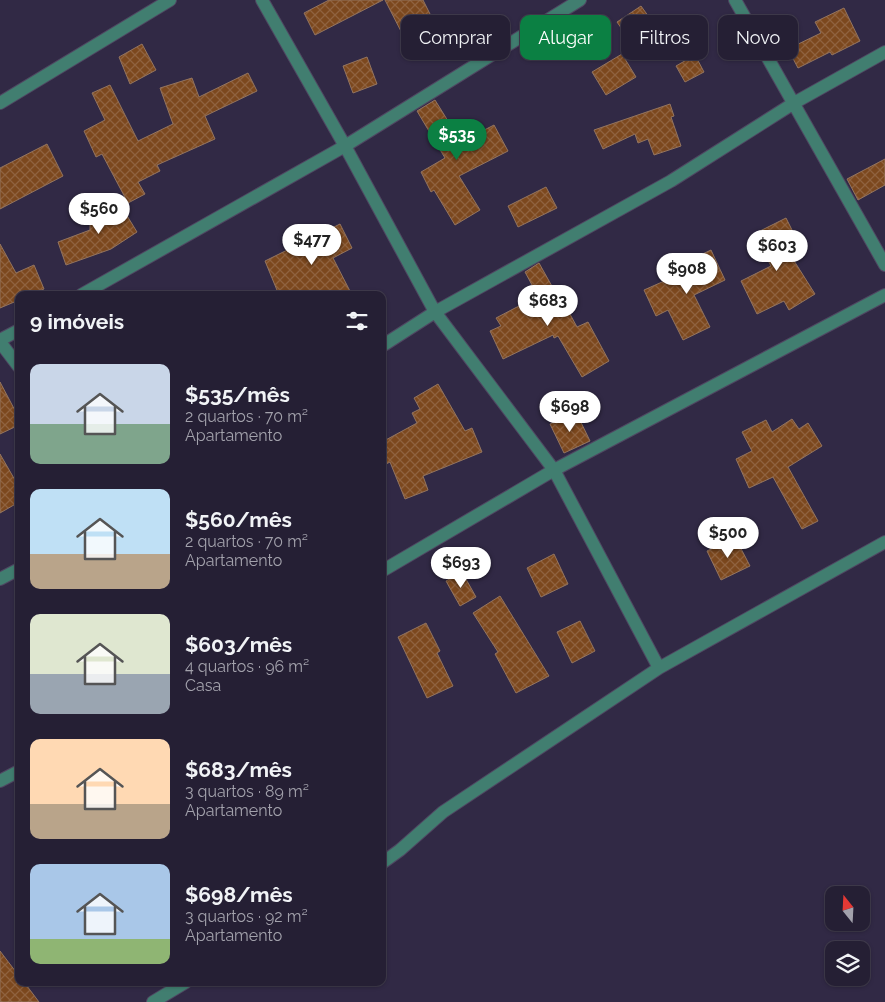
<!DOCTYPE html>
<html lang="pt">
<meta charset="utf-8">
<style>
:root{--surface:#251f34;--page:#2d273c;--text:#f1f3f6;--muted:#a3a2ac;--line:#423d4f;--accent:#0b8043}
body{margin:0;font-family:Raleway,sans-serif;background:var(--page);color:var(--text);height:100vh;display:flex;flex-direction:column;font-size:19px;white-space:nowrap}
*{box-sizing:border-box;margin:0}
p{font-size:16px;color:var(--muted)}
.icon{flex:none;width:28px;height:28px;fill:none;stroke:currentColor;stroke-width:2;stroke-linecap:round;stroke-linejoin:round}
.map{position:relative;flex:1;overflow:hidden}
.side{position:absolute;left:15px;top:291px;width:371px;height:695px;display:flex;flex-direction:column;background:var(--surface);border-radius:10px;box-shadow:0 1px 4px #0004,0 0 0 1px var(--line)}
.side>*{flex:none}
.top-card{position:absolute;left:401px;top:15px;width:409px;height:45px;display:flex;gap:10px}
.needle{width:32px;rotate:342deg}
.controls{position:absolute;left:825px;top:886px;display:grid;gap:10px}
.controls a{display:grid;place-items:center;width:45px;height:45px;border-radius:10px;background:var(--surface);box-shadow:0 1px 4px #0004,0 0 0 1px var(--line);font-size:25px}
.price{position:absolute;translate:-50% -42px;padding:0 11px;border-radius:18px;background:#fff;color:#222;font-size:16px;line-height:32px;filter:drop-shadow(0 1px 2px #0008)}
.price::after{content:'';position:absolute;left:50%;top:30px;width:15px;height:11px;margin-left:-8px;background:inherit;clip-path:polygon(0 0,100% 0,50% 100%)}
.price.on{background:var(--accent);color:#fff}
ul{padding:0;list-style:none}
li{display:flex;align-items:center;gap:15px;height:125px;padding:0 15px}
li span{display:grid;place-items:center;flex:none;width:140px;height:100px;border-radius:10px;color:#555}
li>.icon{margin-inline-start:auto}
span .icon{width:60px;height:60px;fill:#fffc;stroke-width:1}
li b{font-size:21px}
h2{display:flex;justify-content:space-between;align-items:center;height:60px;padding:0 15px;font-size:21px}
.chip{padding:0 18px;border-radius:10px;background:var(--surface);box-shadow:0 1px 4px #0004,0 0 0 1px var(--line);font-size:18px;line-height:45px}
.chip.on{background:var(--accent);color:#fff}
.map>svg:first-child{display:block}
.building{fill:url(#building-cross-hatch);stroke:#93745f}
.lines{fill:none;stroke-linecap:round;stroke-linejoin:round}
.minor-casing{stroke:#4f4762;stroke-width:14}
.minor{stroke:#417e70;stroke-width:12}
</style>
<div class="map">
<svg width="885" height="1002" viewBox="0 0 885 1002">
<defs>
<pattern id="building-cross-hatch" width="8" height="8" patternUnits="userSpaceOnUse" patternTransform="scale(1.25)"><rect width="8" height="8" fill="#7c481e"/><path d="M0 0l8 8M0 8l8-8" fill="none" stroke="#8f623f"/></pattern>
</defs>
<rect width="100%" height="100%" fill="#312945"/>
<!-- building -->
<path class="building" d="M329 0H383L315 35 304 13Z
M385 0H423L438 30 408 45Z
M641 6 659 31 635 48 617 22Z
M844 8 860 41 832 55 830 52 798 68 788 49 821 33 815 22Z
M142 44 156 70 130 84 119 57Z
M622 54 636 77 606 95 592 72Z
M695 55 704 72 685 82 676 66Z
M367 57 377 84 353 93 343 66Z
M248 73 257 91 205 116 215 139 157 165 160 171 138 182 145 194 128 203 102 154 96 157 84 131 105 120 92 93 110 85 138 141 173 124 160 88 192 78 199 97Z
M435 100 461 142 494 125 508 151 459 176 480 210 455 225 434 190 431 192 421 172 445 158 417 111Z
M670 104 674 116 671 117 681 146 654 155 648 139 638 143 635 134 603 149 594 130Z
M47 144 63 176 0 209V168Z
M885 159V185L858 200 847 179Z
M546 187 557 208 518 227 508 206Z
M118 201 137 232 111 249 66 265 58 242 90 230V219Z
M786 218 798 242 786 248 815 294 789 310 784 301 757 314 741 281 771 266 754 234Z
M340 224 352 248 333 258 352 295H279L265 261Z
M0 244 16 273 34 265 44 289 29 295H19V300L0 308Z
M711 250 725 280 694 295 710 327 683 340 668 310 656 316 644 290 696 267 692 259Z
M539 263 563 306 565 305 577 327 588 322 609 361 582 377 558 336 554 338 553 335 503 359 490 331 501 326 496 318 538 296 525 272Z
M0 382 19 418V425L0 434Z
M438 384 465 431 472 428 482 452 423 476 428 490 405 499 390 462 382 466V442L417 423 412 413 420 409 414 398Z
M576 412 590 441 564 453 550 424Z
M792 419 799 429 808 423 822 446 788 467 818 521 802 529 773 477 749 488 736 459 752 451 742 432 766 420 772 432Z
M0 454 19 487V502L0 513Z
M735 537 750 566 721 580 707 551Z
M554 554 568 584 541 597 527 568Z
M462 572 476 597 460 606 446 581Z
M500 596 549 676 516 693 495 654 498 652 473 613Z
M580 621 595 651 572 663 557 632Z
M426 623 440 651 437 653 453 686 427 698 398 637Z
M0 951 19 976V982H24L39 1002H0Z"/>
<g class="lines">
<!-- minor casing -->
<g class="minor-casing">
<path id="minor" d="M262 0 345 146 435 312 554 470 659 668
M735 0 885 265
M0 103 170 0
M81 295 345 146 580 0
M0 340 19 330
M0 342 19 367
M382 346 435 312 671 181 794 103 885 52
M382 571 554 470 885 295
M0 579 19 569
M0 781 19 771
M382 863 400 850 443 812 659 668 885 542
M153 1002 186 982"/>
</g>
<!-- minor -->
<use href="#minor" class="minor"/>
</g>
</svg>
<div class="controls">
<a><svg class="needle" viewBox="-14 -14 28 28"><path d="M0-13l5 13h-10z" fill="#e53935"/><path d="M0 13l5-13h-10z" fill="#a3a2ac"/></svg></a>
<a><svg class="icon" aria-label="layers" viewBox="0 0 24 24"><path d="M12 4l9 5-9 5-9-5zM3 14l9 5 9-5"/></svg></a>
</div>
<b class="price on" style="left:457px;top:161px">$535</b>
<b class="price" style="left:99px;top:235px">$560</b>
<b class="price" style="left:312px;top:266px">$477</b>
<b class="price" style="left:777px;top:272px">$603</b>
<b class="price" style="left:687px;top:295px">$908</b>
<b class="price" style="left:548px;top:327px">$683</b>
<b class="price" style="left:570px;top:433px">$698</b>
<b class="price" style="left:728px;top:559px">$500</b>
<b class="price" style="left:461px;top:589px">$693</b>
<div class="top-card">
<a class="chip">Comprar</a>
<a class="chip on">Alugar</a>
<a class="chip">Filtros</a>
<a class="chip">Novo</a>
</div>
<section class="side">
<h2>9 imóveis<svg class="icon" aria-label="filters" viewBox="0 0 24 24"><path d="M4 7h16M4 17h16"/><circle cx="9" cy="7" r="2"/><circle cx="15" cy="17" r="2"/></svg></h2>
<ul>
<li><span style="background:linear-gradient(#c9d6e8 60%,#7fa58c 0)"><svg class="icon" aria-label="home" viewBox="0 0 24 24"><path d="M3 11l9-7 9 7M6 9v11h12V9"/></svg></span><div><b>$535/mês</b><p>2 quartos · 70 m²</p><p>Apartamento</p></div></li>
<li><span style="background:linear-gradient(#bfe0f5 65%,#b9a48a 0)"><svg class="icon" aria-label="home" viewBox="0 0 24 24"><path d="M3 11l9-7 9 7M6 9v11h12V9"/></svg></span><div><b>$560/mês</b><p>2 quartos · 70 m²</p><p>Apartamento</p></div></li>
<li><span style="background:linear-gradient(#dfe7d0 60%,#9aa5b1 0)"><svg class="icon" aria-label="home" viewBox="0 0 24 24"><path d="M3 11l9-7 9 7M6 9v11h12V9"/></svg></span><div><b>$603/mês</b><p>4 quartos · 96 m²</p><p>Casa</p></div></li>
<li><span style="background:linear-gradient(#ffd9b3 65%,#b9a48a 0)"><svg class="icon" aria-label="home" viewBox="0 0 24 24"><path d="M3 11l9-7 9 7M6 9v11h12V9"/></svg></span><div><b>$683/mês</b><p>3 quartos · 89 m²</p><p>Apartamento</p></div></li>
<li><span style="background:linear-gradient(#a9c7e8 75%,#8fb573 0)"><svg class="icon" aria-label="home" viewBox="0 0 24 24"><path d="M3 11l9-7 9 7M6 9v11h12V9"/></svg></span><div><b>$698/mês</b><p>3 quartos · 92 m²</p><p>Apartamento</p></div></li>
</ul>
</section>
</div>
